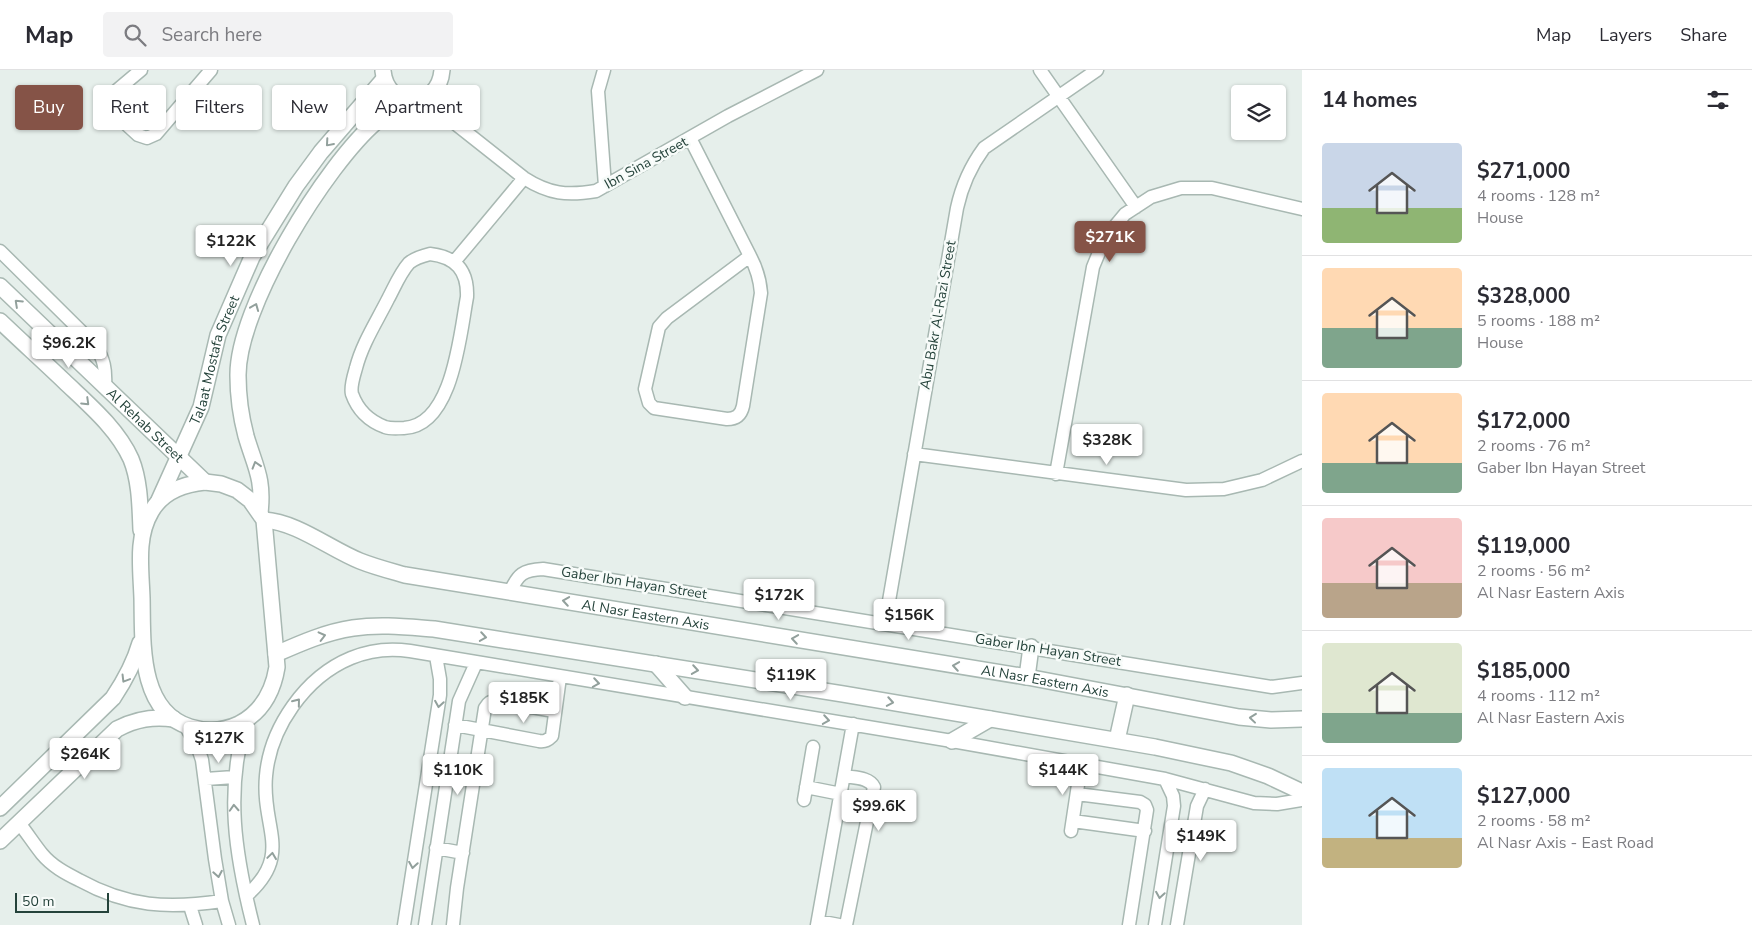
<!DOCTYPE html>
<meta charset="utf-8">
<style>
:root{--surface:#fff;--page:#f2f2f3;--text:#2b2b33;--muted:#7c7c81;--line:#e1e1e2;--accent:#855347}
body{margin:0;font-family:"Nunito Sans",sans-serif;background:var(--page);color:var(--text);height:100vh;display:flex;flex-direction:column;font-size:19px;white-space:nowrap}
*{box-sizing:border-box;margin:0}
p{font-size:16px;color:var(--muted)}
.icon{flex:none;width:28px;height:28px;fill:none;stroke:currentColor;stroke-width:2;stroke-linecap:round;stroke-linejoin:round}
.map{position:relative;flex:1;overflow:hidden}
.drawer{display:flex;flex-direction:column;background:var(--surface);width:450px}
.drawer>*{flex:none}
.banner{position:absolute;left:15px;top:15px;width:475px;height:45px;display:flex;gap:10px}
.buttons{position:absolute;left:1231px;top:15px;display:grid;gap:10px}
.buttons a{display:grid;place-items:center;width:55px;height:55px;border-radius:5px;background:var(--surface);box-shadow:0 1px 4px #0004;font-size:25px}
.scale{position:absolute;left:15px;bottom:12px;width:94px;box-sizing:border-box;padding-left:5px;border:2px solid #24423a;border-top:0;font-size:14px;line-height:18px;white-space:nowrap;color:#24423a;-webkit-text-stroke:4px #f7fbf9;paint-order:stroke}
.price{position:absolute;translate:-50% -42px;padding:0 11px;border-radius:5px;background:#fff;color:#222;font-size:16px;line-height:32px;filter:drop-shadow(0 1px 2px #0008)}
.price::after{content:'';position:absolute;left:50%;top:30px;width:15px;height:11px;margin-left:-8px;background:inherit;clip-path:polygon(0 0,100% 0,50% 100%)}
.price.on{background:var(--accent);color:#fff}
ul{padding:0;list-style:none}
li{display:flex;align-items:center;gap:15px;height:125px;padding:0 20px}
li+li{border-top:1px solid var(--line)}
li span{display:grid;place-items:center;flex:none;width:140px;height:100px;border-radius:5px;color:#555}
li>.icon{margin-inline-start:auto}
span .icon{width:60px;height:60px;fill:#fffc;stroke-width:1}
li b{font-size:21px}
h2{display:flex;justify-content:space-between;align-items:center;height:60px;padding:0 20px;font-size:21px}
.tag{padding:0 18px;border-radius:5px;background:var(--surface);box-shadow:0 1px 4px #0004;font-size:18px;line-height:45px}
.tag.on{background:var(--accent);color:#fff}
header{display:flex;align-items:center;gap:30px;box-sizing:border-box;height:70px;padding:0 25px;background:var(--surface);border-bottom:1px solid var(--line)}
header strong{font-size:24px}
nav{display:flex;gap:28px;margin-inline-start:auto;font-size:18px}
.search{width:350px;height:45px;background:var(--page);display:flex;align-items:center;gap:12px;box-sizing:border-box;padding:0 18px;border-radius:5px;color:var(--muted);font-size:19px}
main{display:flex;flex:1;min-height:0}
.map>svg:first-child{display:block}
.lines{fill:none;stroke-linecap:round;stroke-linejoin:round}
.minor-casing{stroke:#a8b8b2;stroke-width:15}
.tertiary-casing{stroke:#a8b8b2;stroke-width:18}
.minor{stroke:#fff;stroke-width:12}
.tertiary{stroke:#fff;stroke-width:15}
.oneway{stroke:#92a09c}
.labels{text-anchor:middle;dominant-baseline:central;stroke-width:5;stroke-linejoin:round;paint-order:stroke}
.street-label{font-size:14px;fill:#24423a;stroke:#f7fbf9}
</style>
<header>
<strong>Map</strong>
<div class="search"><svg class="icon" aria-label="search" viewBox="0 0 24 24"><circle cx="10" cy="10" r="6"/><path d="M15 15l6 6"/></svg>Search here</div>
<nav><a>Map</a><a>Layers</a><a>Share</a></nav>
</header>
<main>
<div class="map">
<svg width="1302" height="855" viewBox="0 0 1302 855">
<rect width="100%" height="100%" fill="#e6efeb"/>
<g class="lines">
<!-- minor casing -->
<g class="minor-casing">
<path id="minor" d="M141 0 116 21 113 32 114 43 138 65 147 68 156 64 211 0
M604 0 598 21 605 116
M1040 0 1136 137
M439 16 445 27 452 51
M414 31 438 47 452 51 524 108C549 124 567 126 596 121L728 46 817 0
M690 68 750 186 667 248 659 257 645 319 649 333 654 338 727 349C736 349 741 345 743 336L761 223C760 209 757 199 750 186
M0 181 95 275C104 289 106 299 105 316
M430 184C456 187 468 201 467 227 460 264 453 356 404 358 397 358 391 359 385 357 369 351 358 341 352 324 350 317 354 305 356 298 362 274 377 251 388 229 394 218 400 203 409 193 415 188 422 186 430 184Z
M454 192 524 108
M914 384 1186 420 1224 419 1262 410 1302 391
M1056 404 1093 197 1105 168 1125 144 1151 127 1181 118H1212L1302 139
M510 522C518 504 523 500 543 499L1272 617 1302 613
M885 554 957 138C962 115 970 97 984 78L1097 0
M246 650C225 721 235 784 253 855
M185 655 198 678 202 690 215 789 222 831 229 855
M455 655 539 671C545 672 548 670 552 666L560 607
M844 706C854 708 869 707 874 717L846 855
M206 709 234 707
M806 717 841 724
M1077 724 1140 732 1145 735 1147 740 1129 855
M804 730 813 677
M1073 751 1145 761
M19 753C27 763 34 774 42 784 52 796 65 803 79 810 128 837 168 839 222 831
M1071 761 1081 695
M436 778 463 783
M246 826C294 784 261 758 266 706 270 658 305 607 351 588 370 580 390 578 410 581L952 671 1165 709 1254 733 1277 734 1302 730
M190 836 196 855
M818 851 839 855
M404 855 440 625V609L436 586
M425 855 459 631 476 593
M453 855 457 818 485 638C488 633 490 631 497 631L554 641
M817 855 853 654
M1155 855 1174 736 1173 726 1165 709
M1177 855 1197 736 1205 719"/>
</g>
<!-- tertiary casing -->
<g class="tertiary-casing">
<g id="tertiary">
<path d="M383 1C387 41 439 40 442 0"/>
<path id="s1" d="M0 216 205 412"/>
<path d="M0 251C21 271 43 291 64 311 88 334 117 358 131 389 140 411 140 437 141 460"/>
<path d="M205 412 221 414 237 420 250 430 264 450 277 597C273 622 262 642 239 654 224 661 206 662 190 657 138 641 143 571 142 528 141 499 136 467 151 442 162 422 184 414 205 412Z"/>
<path id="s2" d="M159 430 201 337 218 265 252 187 296 116 321 82 384 9"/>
<path d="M260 443C264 408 255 397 246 366 241 347 238 325 238 306 237 238 326 94 377 51 387 43 398 37 409 31"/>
<path id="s3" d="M264 450C297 452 330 479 360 491 375 497 391 501 405 505L1027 607 1239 647 1271 650 1302 649"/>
<path d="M276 584C301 573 326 562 353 558 380 554 407 557 434 559L843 624 1155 677 1231 693 1268 706 1302 722"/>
<path d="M656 594 685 627"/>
<path d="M1027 607 1031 577"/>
<path d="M1117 670 1127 625"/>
<path d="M952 671 990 649"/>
<path d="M0 738 113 628C125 610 134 594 140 573"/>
<path d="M0 771 117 659C136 649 153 646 174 649"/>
</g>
</g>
<!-- minor -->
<use href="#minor" class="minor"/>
<!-- tertiary -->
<use href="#tertiary" class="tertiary"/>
</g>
<!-- one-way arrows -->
<defs><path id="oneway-chevron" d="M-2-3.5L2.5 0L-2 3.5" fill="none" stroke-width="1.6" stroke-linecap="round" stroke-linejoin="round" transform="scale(1.25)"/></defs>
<g class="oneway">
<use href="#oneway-chevron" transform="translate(329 73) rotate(131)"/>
<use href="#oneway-chevron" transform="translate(18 233) rotate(-137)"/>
<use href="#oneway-chevron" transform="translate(255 237) rotate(-68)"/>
<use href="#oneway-chevron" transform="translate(86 332) rotate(44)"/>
<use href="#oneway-chevron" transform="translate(256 395) rotate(-107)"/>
<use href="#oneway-chevron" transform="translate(566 531) rotate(-171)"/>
<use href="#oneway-chevron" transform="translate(322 566) rotate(-14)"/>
<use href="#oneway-chevron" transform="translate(483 567) rotate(9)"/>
<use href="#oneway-chevron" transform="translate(795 569) rotate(-171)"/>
<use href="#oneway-chevron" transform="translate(956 596) rotate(-171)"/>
<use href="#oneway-chevron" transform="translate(695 600) rotate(9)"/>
<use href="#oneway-chevron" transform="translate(125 609) rotate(121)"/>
<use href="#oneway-chevron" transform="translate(596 613) rotate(9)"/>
<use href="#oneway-chevron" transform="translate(297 632) rotate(-51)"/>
<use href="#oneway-chevron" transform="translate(890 632) rotate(10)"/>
<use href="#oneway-chevron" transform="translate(439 634) rotate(99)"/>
<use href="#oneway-chevron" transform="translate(1253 648) rotate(-174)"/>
<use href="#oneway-chevron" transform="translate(826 650) rotate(9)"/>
<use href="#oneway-chevron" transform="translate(234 738) rotate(-93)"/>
<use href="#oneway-chevron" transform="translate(272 786) rotate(-82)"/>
<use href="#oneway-chevron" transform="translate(413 795) rotate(99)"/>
<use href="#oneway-chevron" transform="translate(218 804) rotate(80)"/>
<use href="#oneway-chevron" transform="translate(1160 825) rotate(99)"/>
</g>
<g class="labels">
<!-- street labels -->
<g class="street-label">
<text transform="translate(646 93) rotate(-29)">Ibn Sina Street</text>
<text transform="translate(938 245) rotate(-80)">Abu Bakr Al-Razi Street</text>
<text stroke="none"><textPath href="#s2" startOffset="151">Talaat Mostafa Street</textPath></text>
<text stroke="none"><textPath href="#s1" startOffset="201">Al Rehab Street</textPath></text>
<text transform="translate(634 513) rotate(9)">Gaber Ibn Hayan Street</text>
<text stroke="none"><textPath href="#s3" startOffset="396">Al Nasr Eastern Axis</textPath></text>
<text transform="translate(1048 580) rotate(9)">Gaber Ibn Hayan Street</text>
<text stroke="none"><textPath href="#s3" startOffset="801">Al Nasr Eastern Axis</textPath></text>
</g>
</g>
</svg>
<div class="buttons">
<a><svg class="icon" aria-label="layers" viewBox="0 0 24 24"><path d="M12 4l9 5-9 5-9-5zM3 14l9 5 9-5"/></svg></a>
</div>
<div class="scale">50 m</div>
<b class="price on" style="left:1110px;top:193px">$271K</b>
<b class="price" style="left:231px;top:197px">$122K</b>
<b class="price" style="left:69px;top:299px">$96.2K</b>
<b class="price" style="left:1107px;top:396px">$328K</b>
<b class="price" style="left:779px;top:551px">$172K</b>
<b class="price" style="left:909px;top:571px">$156K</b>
<b class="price" style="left:791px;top:631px">$119K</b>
<b class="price" style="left:524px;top:654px">$185K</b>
<b class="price" style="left:219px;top:694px">$127K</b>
<b class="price" style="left:85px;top:710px">$264K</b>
<b class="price" style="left:458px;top:726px">$110K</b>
<b class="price" style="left:1063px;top:726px">$144K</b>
<b class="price" style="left:879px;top:762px">$99.6K</b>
<b class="price" style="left:1201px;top:792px">$149K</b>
<div class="banner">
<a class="tag on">Buy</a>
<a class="tag">Rent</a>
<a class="tag">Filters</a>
<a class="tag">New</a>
<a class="tag">Apartment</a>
</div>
</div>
<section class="drawer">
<h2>14 homes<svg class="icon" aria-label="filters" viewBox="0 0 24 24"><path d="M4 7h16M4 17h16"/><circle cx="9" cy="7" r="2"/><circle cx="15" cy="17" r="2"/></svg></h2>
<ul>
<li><span style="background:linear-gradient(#c9d6e8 65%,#8fb573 0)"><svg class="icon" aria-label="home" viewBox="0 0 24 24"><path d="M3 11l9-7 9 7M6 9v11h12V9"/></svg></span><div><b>$271,000</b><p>4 rooms · 128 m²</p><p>House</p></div></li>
<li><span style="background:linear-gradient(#ffd9b3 60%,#7fa58c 0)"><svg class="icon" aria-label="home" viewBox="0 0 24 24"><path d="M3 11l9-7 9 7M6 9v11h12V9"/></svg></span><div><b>$328,000</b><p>5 rooms · 188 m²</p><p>House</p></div></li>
<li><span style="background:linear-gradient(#ffd9b3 70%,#7fa58c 0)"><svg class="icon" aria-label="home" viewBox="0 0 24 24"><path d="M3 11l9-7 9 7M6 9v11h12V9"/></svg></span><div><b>$172,000</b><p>2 rooms · 76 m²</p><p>Gaber Ibn Hayan Street</p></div></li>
<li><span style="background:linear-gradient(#f6c9c9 65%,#b9a48a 0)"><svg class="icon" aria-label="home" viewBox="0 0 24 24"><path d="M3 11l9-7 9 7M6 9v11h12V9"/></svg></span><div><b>$119,000</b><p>2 rooms · 56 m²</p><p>Al Nasr Eastern Axis</p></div></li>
<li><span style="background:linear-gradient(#dfe7d0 70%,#7fa58c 0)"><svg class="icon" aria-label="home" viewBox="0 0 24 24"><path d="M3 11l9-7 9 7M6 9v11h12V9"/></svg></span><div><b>$185,000</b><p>4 rooms · 112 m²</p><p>Al Nasr Eastern Axis</p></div></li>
<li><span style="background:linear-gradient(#bfe0f5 70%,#c2b280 0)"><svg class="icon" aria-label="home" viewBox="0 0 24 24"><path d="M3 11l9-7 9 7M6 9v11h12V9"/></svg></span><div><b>$127,000</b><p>2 rooms · 58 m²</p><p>Al Nasr Axis - East Road</p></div></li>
</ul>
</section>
</main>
